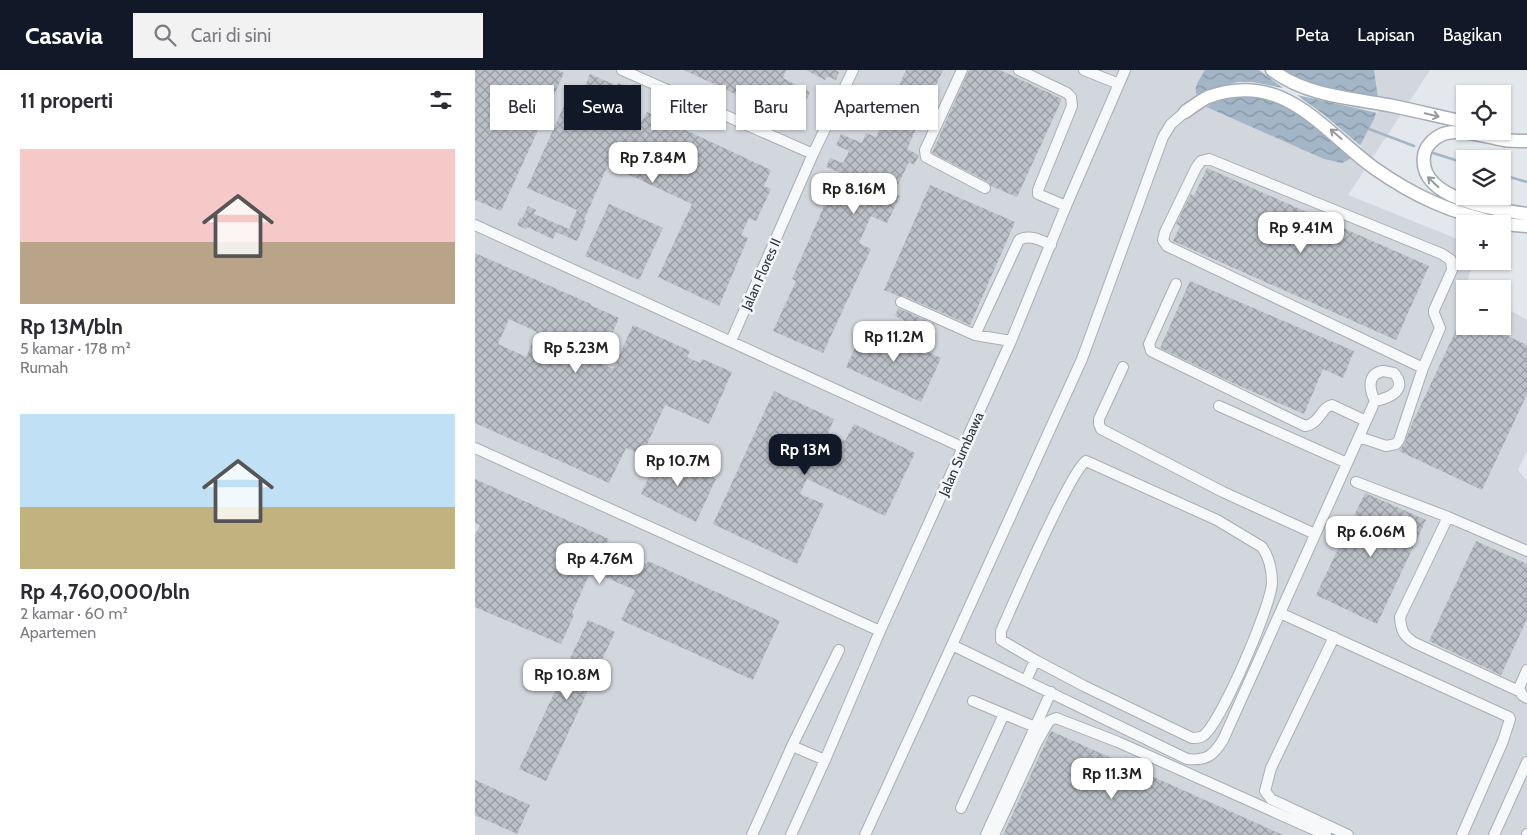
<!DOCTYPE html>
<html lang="id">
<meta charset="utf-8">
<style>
:root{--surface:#fff;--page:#f2f2f3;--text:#2b2b33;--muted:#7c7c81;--accent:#111827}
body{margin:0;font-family:Cabin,sans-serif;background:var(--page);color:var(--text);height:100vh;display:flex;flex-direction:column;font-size:19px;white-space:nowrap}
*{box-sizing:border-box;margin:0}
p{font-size:16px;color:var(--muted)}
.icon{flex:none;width:28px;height:28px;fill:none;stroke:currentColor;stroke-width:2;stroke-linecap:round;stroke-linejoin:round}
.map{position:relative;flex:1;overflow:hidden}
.drawer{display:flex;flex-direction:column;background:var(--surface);width:475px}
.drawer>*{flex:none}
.guide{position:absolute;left:15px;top:15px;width:475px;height:45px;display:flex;gap:10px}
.buttons{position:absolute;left:981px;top:15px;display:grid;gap:10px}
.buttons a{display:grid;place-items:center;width:55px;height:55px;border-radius:0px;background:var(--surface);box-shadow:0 1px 4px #0004;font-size:25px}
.price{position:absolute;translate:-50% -42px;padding:0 11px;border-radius:10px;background:#fff;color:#222;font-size:16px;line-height:32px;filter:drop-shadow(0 1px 2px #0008)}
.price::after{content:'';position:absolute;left:50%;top:30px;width:15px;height:11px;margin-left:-8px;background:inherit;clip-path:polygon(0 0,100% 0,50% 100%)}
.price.current{background:var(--accent);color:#fff}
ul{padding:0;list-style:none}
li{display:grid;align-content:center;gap:10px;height:265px;padding:0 20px}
li span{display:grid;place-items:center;height:155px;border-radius:0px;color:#555}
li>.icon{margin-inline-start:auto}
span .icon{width:90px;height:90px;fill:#fffc;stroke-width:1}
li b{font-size:21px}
h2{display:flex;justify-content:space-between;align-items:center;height:60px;padding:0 20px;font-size:21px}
.pill{padding:0 18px;border-radius:0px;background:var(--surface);box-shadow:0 1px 4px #0004;font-size:18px;line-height:45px}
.pill.current{background:var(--accent);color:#fff}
header{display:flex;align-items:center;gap:30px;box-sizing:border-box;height:70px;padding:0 25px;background:var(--accent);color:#fff}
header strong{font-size:24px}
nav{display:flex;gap:28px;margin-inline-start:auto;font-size:18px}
.search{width:350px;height:45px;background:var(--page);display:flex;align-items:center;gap:12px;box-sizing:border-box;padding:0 18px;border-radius:0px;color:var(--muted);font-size:19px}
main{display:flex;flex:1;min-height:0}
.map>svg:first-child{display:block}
.built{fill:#d2d6dd}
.water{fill:url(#water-waves)}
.pier{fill:#e4e7eb}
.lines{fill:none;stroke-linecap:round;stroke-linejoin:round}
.stream{stroke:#a3b6c7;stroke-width:2.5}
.building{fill:url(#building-cross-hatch);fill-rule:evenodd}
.minor-casing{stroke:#a9aeb5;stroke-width:12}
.major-casing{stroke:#a4acb6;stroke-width:15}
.minor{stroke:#f7f8f9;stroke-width:10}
.major{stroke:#fff;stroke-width:12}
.oneway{stroke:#969aa0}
.labels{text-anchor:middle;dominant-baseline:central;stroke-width:5;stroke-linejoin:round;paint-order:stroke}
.street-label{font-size:14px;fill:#2d3542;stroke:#f4f6f8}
</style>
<header>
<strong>Casavia</strong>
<div class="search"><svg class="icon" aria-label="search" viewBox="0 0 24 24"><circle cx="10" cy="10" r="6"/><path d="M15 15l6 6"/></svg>Cari di sini</div>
<nav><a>Peta</a><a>Lapisan</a><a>Bagikan</a></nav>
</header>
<main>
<section class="drawer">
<h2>11 properti<svg class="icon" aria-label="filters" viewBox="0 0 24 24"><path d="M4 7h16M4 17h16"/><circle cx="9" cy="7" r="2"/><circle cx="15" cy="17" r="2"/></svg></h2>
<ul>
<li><span style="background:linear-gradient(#f6c9c9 60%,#b9a48a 0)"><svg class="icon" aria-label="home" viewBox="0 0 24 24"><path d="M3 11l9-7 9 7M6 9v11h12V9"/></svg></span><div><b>Rp 13M/bln</b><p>5 kamar · 178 m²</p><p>Rumah</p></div></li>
<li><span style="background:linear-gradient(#bfe0f5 60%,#c2b280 0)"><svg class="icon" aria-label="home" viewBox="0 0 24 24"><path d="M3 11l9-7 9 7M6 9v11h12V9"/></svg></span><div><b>Rp 4,760,000/bln</b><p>2 kamar · 60 m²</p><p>Apartemen</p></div></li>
</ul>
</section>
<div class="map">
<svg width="1052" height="765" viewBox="0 0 1052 765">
<defs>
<pattern id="water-waves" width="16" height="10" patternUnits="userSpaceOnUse" patternTransform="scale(1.25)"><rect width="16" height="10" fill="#a3b6c7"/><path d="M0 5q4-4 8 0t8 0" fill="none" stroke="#8595a3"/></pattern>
<pattern id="building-cross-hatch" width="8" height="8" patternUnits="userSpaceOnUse" patternTransform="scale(1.25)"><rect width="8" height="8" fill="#bcc0c7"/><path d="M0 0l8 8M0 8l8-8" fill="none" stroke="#999da3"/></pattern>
</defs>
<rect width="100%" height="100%" fill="#e4e7eb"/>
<!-- built -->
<path class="built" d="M0 0H955L873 125 990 172V191H999L991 215 997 219H990V256H1028V236L1052 250V381L1043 400 1052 411V765H0Z"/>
<!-- water -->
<path class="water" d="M730 0H899L903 28 900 47 879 87 867 93 849 89 727 35C716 18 721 16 730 0Z"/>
<!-- pier -->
<path class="pier" d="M784 0H807L820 7 838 14 905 28 903 43 822 25 848 44 887 77 881 88 831 49 803 32 774 25 756 27 738 33 729 38 725 36 719 27 731 20 763 12H777L808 18Z"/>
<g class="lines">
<!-- stream -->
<path class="stream" d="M894 59 939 76
M958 83 990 93
M1028 105 1052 112"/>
</g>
<!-- building -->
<path class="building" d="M0 0H82L89 3 26 141 0 130Z
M209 0H311L308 8 335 22 320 52Z
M331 0H360L364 2 361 10 352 6 350 10Z
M431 0H468L432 79 444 85 439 95 434 92 419 123 425 126 412 153 396 146 384 173 396 179 348 283 298 261 321 211 317 209 364 102 351 97 355 88 368 93 374 81 361 75 366 64 387 73 391 63 401 67Z
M494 0H525L587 29 542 127 516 116 513 112 457 83Z
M115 4 140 15 131 35 167 51 172 42 296 100 289 116 296 119 281 151 274 148 266 165 273 168 244 236 183 207 217 134 133 95 109 150 111 151 102 171 81 162 78 169 52 157 51 159 42 155 45 148 47 149 53 136 61 140 59 144 94 159 102 140 52 118 96 20 107 24Z
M143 13 163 22 159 30 139 22Z
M732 98 954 196 921 270 698 171 705 156 701 154 716 124 719 126Z
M455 115 540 152 495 255 429 226H423L409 220Z
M134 134 188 158 164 210 110 186Z
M0 183 116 234 115 235 144 248 124 293 138 299 158 255 215 281 212 287 225 293 227 289 257 302 234 354 190 335 167 385 151 378 134 413 0 353ZM34 249 62 262 51 287 23 274Z
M715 211 879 281 868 308 848 299 829 344 758 313 685 278Z
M423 238 459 254 455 263 420 246Z
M990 241V256H1011L1052 275V324L1007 420 924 381 930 372 937 354Z
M392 253 466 288 446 332 371 297Z
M299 321 359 349 353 363 370 371 379 354 440 383 410 446 332 409 325 424 349 434 322 494 238 454Z
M185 382 241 409 221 452 166 424Z
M0 409 134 469 130 476 172 494 173 491 305 551 278 610 146 550 160 520 118 502 116 506 114 505 97 543 99 545 86 574 0 537V465L5 455 0 453Z
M890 423 951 450 902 554 841 525Z
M1001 471 1052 494V549L1026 605 954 571Z
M113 550 140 562 71 711 44 699Z
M576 661 808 765H528Z
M0 710 55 735 42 764 0 745Z"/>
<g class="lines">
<!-- minor casing -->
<g class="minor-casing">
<path id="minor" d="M147 0 338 84
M487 0 450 80 451 87 510 118
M544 0 592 23 596 27 597 36 563 120V124L591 136
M609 0 644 14
M734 89 967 184 976 190 977 200 959 240V243L965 258 948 298 692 176 688 170 690 162 721 98 726 91Z
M0 155 489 378
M701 214 674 274 676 281 830 356C846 353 845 338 857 335L891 351
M426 232 500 265 544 170C554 164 566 170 576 175
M500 265 536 271
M256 271 338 84 378 0
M648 297 624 349V354L626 359 748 422 840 464
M908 301 919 303C934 320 914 328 900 331 894 319 892 304 908 301Z
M744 336 872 393
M884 367 911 376 921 374 924 370 948 298
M0 378 405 561
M881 412 973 447 1052 481
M973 447 925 547C926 560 928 566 940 573L1046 622
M805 543 1034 647 1035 649 1028 671 987 765
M859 567 796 698 790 721 796 729 873 765
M477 575 607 289 688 67 696 54 710 42
M1052 600 1044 618 1047 625 1052 628
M551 611 560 590 526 570V561C537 536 596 400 611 391L742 450 787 477C794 487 797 501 797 513 796 536 746 653 728 666 725 668 721 668 717 668L609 616 560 590
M498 631 560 657
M317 676 364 580
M486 738 529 644
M277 765 317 676 350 690
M316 765 350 690 405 561 536 271 591 136 650 0
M390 765 477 575 712 689C731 691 738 686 748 670L900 331
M511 765 576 622
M519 765 562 672 574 651 581 648 643 672 851 765
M1019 765 1052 692
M1052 765V764"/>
</g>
<!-- major casing -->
<g class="major-casing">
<path id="major" d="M797 0C831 26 876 28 918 36 942 41 966 47 990 52
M710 42C717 37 725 31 733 27 809 0 846 59 899 98 940 127 977 143 1027 154
M1052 71C1044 71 1037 71 1029 70 1011 67 986 58 968 64 959 68 950 76 949 86 943 129 1021 140 1052 144
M1028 154 1052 156"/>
</g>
<!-- minor -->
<use href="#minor" class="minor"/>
<!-- major -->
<use href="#major" class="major"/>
</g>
<!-- one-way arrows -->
<defs><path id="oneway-shaft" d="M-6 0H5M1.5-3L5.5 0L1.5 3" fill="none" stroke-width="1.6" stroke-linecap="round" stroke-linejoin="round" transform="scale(1.25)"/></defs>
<g class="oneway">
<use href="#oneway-shaft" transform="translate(957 45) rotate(13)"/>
<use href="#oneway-shaft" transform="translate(861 64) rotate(-139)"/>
<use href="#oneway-shaft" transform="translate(958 112) rotate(-136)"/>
</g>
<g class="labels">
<!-- street labels -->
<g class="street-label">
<text transform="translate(286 204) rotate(-66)">Jalan Flores II</text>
<text transform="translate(486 384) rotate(-66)">Jalan Sumbawa</text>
</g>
</g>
</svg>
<div class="buttons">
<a><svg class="icon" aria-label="locate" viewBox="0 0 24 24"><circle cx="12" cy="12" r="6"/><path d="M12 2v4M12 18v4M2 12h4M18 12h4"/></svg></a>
<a><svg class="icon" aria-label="layers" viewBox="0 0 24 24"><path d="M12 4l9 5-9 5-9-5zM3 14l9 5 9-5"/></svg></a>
<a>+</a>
<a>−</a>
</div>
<b class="price" style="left:178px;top:114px">Rp 7.84M</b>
<b class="price" style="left:379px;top:145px">Rp 8.16M</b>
<b class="price" style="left:826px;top:184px">Rp 9.41M</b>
<b class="price" style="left:419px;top:293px">Rp 11.2M</b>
<b class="price" style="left:101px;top:304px">Rp 5.23M</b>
<b class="price current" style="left:330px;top:406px">Rp 13M</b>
<b class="price" style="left:203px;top:417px">Rp 10.7M</b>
<b class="price" style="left:896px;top:488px">Rp 6.06M</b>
<b class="price" style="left:125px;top:515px">Rp 4.76M</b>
<b class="price" style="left:92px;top:631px">Rp 10.8M</b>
<b class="price" style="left:637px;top:730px">Rp 11.3M</b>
<div class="guide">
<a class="pill">Beli</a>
<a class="pill current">Sewa</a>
<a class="pill">Filter</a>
<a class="pill">Baru</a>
<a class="pill">Apartemen</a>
</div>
</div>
</main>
